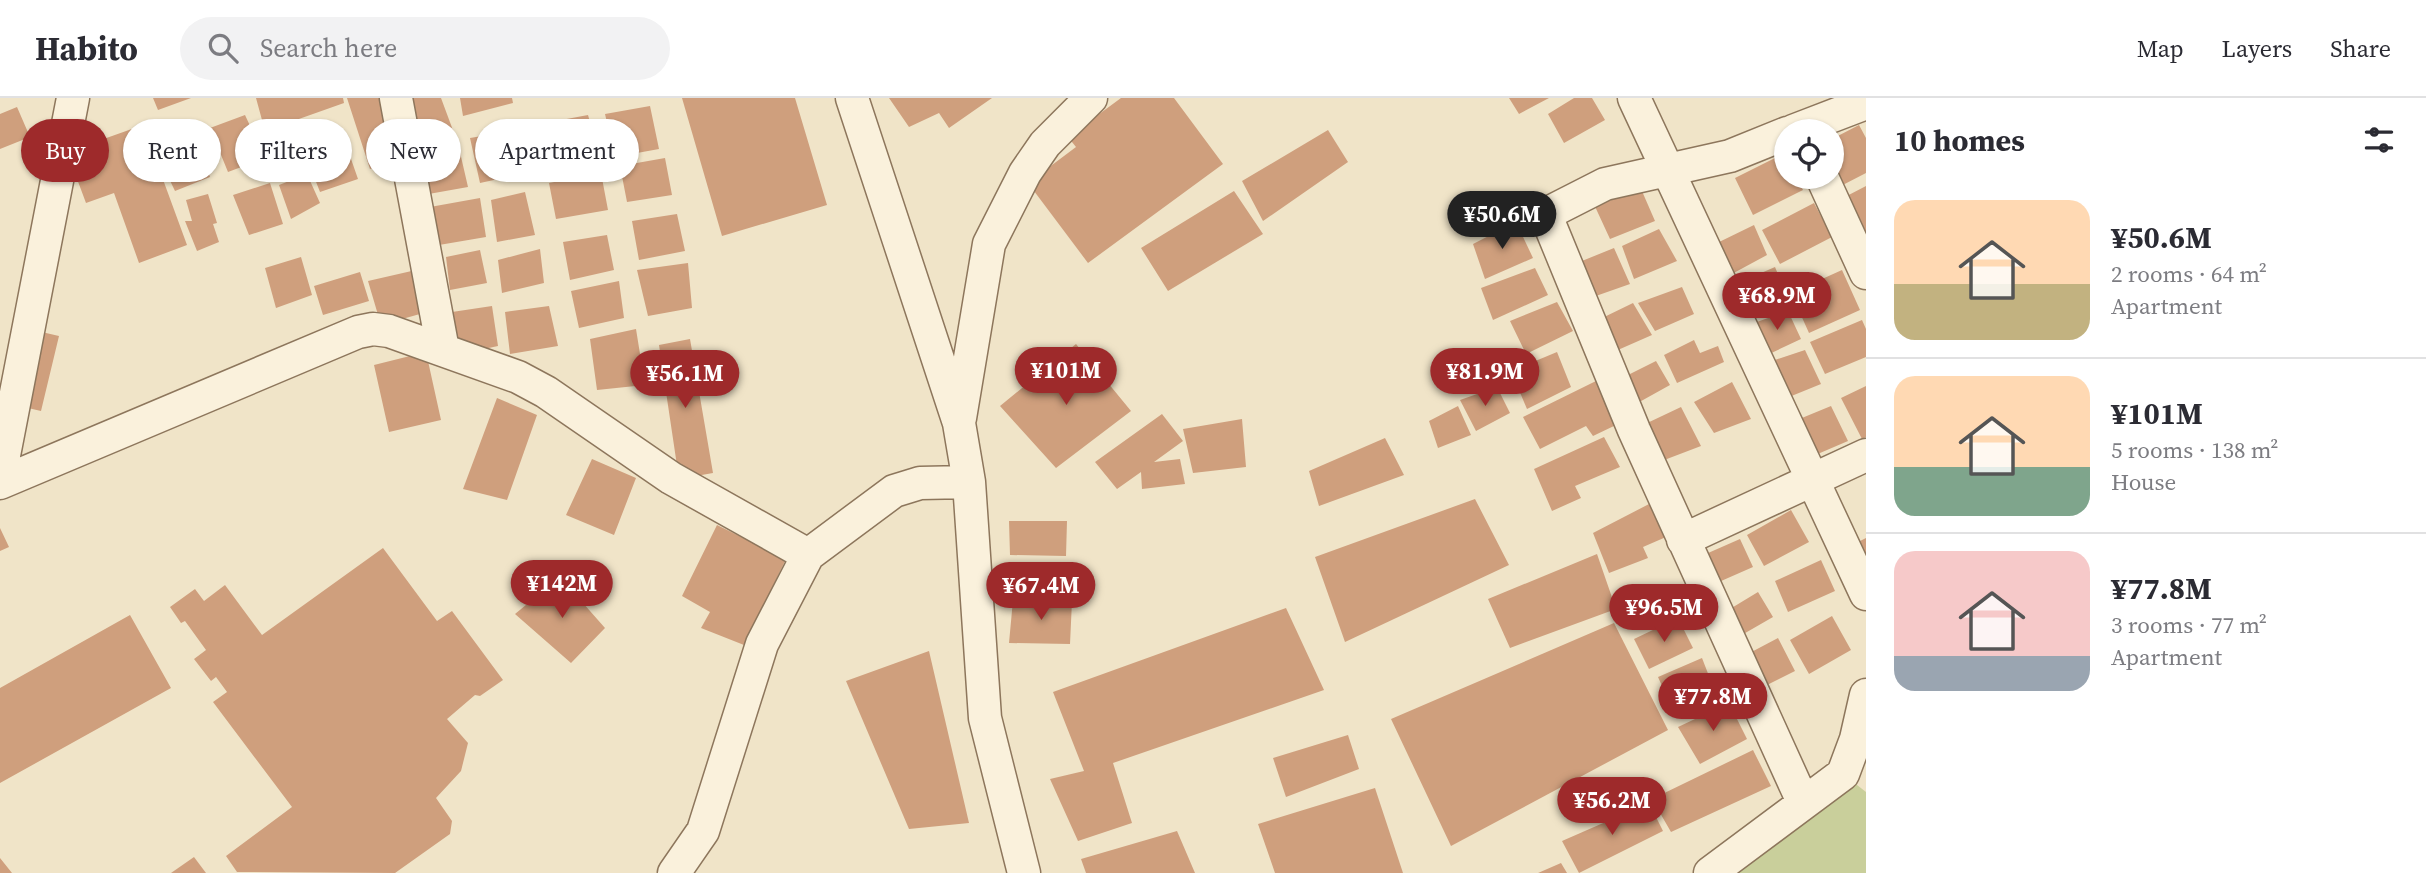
<!DOCTYPE html>
<meta charset="utf-8">
<style>
:root{--surface:#fff;--page:#f2f2f3;--text:#2b2b33;--muted:#7c7c81;--line:#e1e1e2;--accent:#9e2a2b}
body{margin:0;font-family:"Source Serif 4",serif;background:var(--page);color:var(--text);height:100vh;display:flex;flex-direction:column;font-size:26px;white-space:nowrap}
*{box-sizing:border-box;margin:0}
p{font-size:23px;color:var(--muted)}
.icon{flex:none;width:38px;height:38px;fill:none;stroke:currentColor;stroke-width:2;stroke-linecap:round;stroke-linejoin:round}
.map{position:relative;flex:1;overflow:hidden}
.panel{display:flex;flex-direction:column;background:var(--surface);width:560px}
.panel>*{flex:none}
.guide{position:absolute;left:21px;top:21px;width:665px;height:63px;display:flex;gap:14px}
.buttons{position:absolute;left:1774px;top:21px;display:grid;gap:14px}
.buttons a{display:grid;place-items:center;width:70px;height:70px;border-radius:50%;background:var(--surface);box-shadow:0 2px 5px #0004;font-size:35px}
.price{position:absolute;translate:-50% -60px;padding:0 16px;border-radius:24px;background:var(--accent);color:#fff;font-size:23px;line-height:46px;filter:drop-shadow(0 2px 4px #0008)}
.price::after{content:'';position:absolute;left:50%;top:42px;width:21px;height:16px;margin-left:-10px;background:inherit;clip-path:polygon(0 0,100% 0,50% 100%)}
.price.current{background:#222;color:#fff}
ul{padding:0;list-style:none}
li{display:flex;align-items:center;gap:21px;height:175px;padding:0 28px}
li+li{border-top:2px solid var(--line)}
li span{display:grid;place-items:center;flex:none;width:196px;height:140px;border-radius:21px;color:#555}
li>.icon{margin-inline-start:auto}
span .icon{width:84px;height:84px;fill:#fffc;stroke-width:1}
li b{font-size:30px}
h2{display:flex;justify-content:space-between;align-items:center;height:84px;padding:0 28px;font-size:30px}
.tag{padding:0 24px;border-radius:32px;background:var(--surface);box-shadow:0 2px 5px #0004;font-size:24px;line-height:63px}
.tag.current{background:var(--accent);color:#fff}
header{display:flex;align-items:center;gap:42px;box-sizing:border-box;height:98px;padding:0 35px;background:var(--surface);border-bottom:2px solid var(--line)}
header strong{font-size:33px}
nav{display:flex;gap:38px;margin-inline-start:auto;font-size:24px}
.search{width:490px;height:63px;background:var(--page);display:flex;align-items:center;gap:18px;box-sizing:border-box;padding:0 24px;border-radius:38px;color:var(--muted);font-size:26px}
main{display:flex;flex:1;min-height:0}
.map>svg:first-child{display:block}
.green{fill:#c9cf9b}
.building{fill:#cf9f7d}
.lines{fill:none;stroke-linecap:round;stroke-linejoin:round}
.minor-casing{stroke:#8d765c;stroke-width:35}
.minor{stroke:#faf1dc;stroke-width:32}
</style>
<header>
<strong>Habito</strong>
<div class="search"><svg class="icon" aria-label="search" viewBox="0 0 24 24"><circle cx="10" cy="10" r="6"/><path d="M15 15l6 6"/></svg>Search here</div>
<nav><a>Map</a><a>Layers</a><a>Share</a></nav>
</header>
<main>
<div class="map">
<svg width="1866" height="775" viewBox="0 0 1866 775">
<rect width="100%" height="100%" fill="#f0e4c8"/>
<!-- green -->
<path class="green" d="M1843 676 1866 694V775H1710Z"/>
<!-- building -->
<path class="building" d="M153 0H191L158 12Z
M256 0H343L344 5 265 33Z
M347 0H385L402 61 370 71Z
M405 0H441L454 35 410 51Z
M460 0H512L513 5 463 18Z
M682 0H795L827 107 722 138Z
M889 0H992L949 30 939 15 909 29Z
M1121 0H1174L1223 66 1088 165 1028 85 1076 49 1068 39Z
M1509 0H1549L1519 16Z
M1574 0H1592L1605 22 1564 45 1548 16Z
M650 8 659 51 615 59 605 16Z
M17 9 30 39 0 51V16Z
M245 17 265 60 228 74 210 30Z
M588 17 601 63 549 72 540 26Z
M143 27 187 147 139 165 114 95 86 105 67 54Z
M1859 27 1866 40V75L1835 91 1832 41Z
M517 32 526 75 480 85 470 40Z
M1328 32 1348 64 1263 123 1242 83Z
M195 37 210 79 175 93 163 68 174 64 168 47Z
M343 38 358 81 320 94 304 53Z
M459 50 468 89 423 97 416 57Z
M1785 55 1787 79H1797L1803 92 1753 117 1735 80Z
M665 60 672 97 627 104 620 68Z
M601 75 608 112 556 121 549 85Z
M307 76 320 105 291 121 279 87Z
M1638 84 1655 123 1610 141 1592 102Z
M270 85 283 126 249 137 233 97Z
M1866 88V143L1841 101Z
M1234 93 1263 136 1168 193 1141 150Z
M525 94 535 137 497 144 491 102Z
M208 96 217 125 213 126 219 144 197 153 185 123H192L186 102Z
M480 100 486 139 439 147 430 109Z
M1814 105 1832 139 1780 166 1762 132Z
M677 116 685 153 639 162 632 123Z
M1516 124 1533 160 1485 181 1473 146Z
M1754 127 1767 157 1730 177 1715 146Z
M1659 131 1677 163 1634 181 1622 148Z
M607 137 614 172 570 182 563 144Z
M1614 150 1630 186 1593 199 1577 165Z
M540 151 544 185 502 195 498 162Z
M480 152 487 185 450 192 446 159Z
M301 159 312 197 276 210 265 170Z
M688 165 692 210 648 218 637 172Z
M1775 169 1787 198 1743 216 1731 188Z
M1535 170 1548 197 1493 222 1481 190Z
M416 172 427 214 381 227 368 183Z
M1842 172 1860 212 1809 235 1791 195Z
M360 174 369 203 323 217 314 188Z
M619 183 624 220 579 230 571 193Z
M1682 189 1694 216 1655 233 1638 205Z
M1557 204 1573 233 1526 256 1510 223Z
M1633 205 1652 237 1611 255 1596 223Z
M492 208 498 248 456 257 452 214Z
M549 208 558 248 510 256 505 214Z
M1788 213 1801 241 1767 257 1754 225Z
M1862 222 1866 231V259L1825 276 1810 244Z
M636 231 645 287 597 292 590 241Z
M33 232 59 238 41 313 15 307Z
M690 241 713 375 679 381 659 247Z
M1694 242 1700 255 1718 248 1724 264 1677 285 1664 257Z
M1076 246 1131 313 1056 370 1000 308Z
M1805 252 1821 286 1777 304 1760 267Z
M426 254 441 322 389 334 374 267Z
M1557 254 1571 289 1527 311 1511 273Z
M1656 263 1670 287 1634 307 1622 280Z
M1596 283 1616 327 1593 338 1586 328 1540 351 1523 319Z
M1732 284 1751 321 1714 335 1694 304Z
M1866 288V339L1862 341 1841 300Z
M1497 289 1510 315 1476 333 1460 302Z
M497 300 537 317 507 402 463 391Z
M1458 308 1471 337 1438 350 1429 323Z
M1831 308 1848 343 1813 358 1797 322Z
M1681 309 1701 348 1659 364 1643 327Z
M1162 316 1183 343 1154 364 1180 361 1185 386 1142 391 1141 374 1117 391 1095 364Z
M1242 321 1246 369 1193 375 1183 331Z
M1604 339 1620 369 1575 388 1581 400 1552 413 1534 371Z
M1385 340 1404 377 1319 408 1309 373Z
M592 361 636 380 614 437 566 417Z
M1475 401 1509 467 1345 544 1315 459Z
M1651 405 1666 439 1643 449 1648 460 1609 475 1593 435Z
M1791 412 1809 444 1764 468 1747 437Z
M1009 423H1067L1066 458 1010 457Z
M717 427 786 461 744 547 701 530 710 514 682 498Z
M0 430 9 449 0 453Z
M1866 440V482L1848 449Z
M1740 441 1753 469 1712 487 1699 459Z
M383 450 437 523 452 513 503 582 480 598 475 597 447 621 468 645 461 673 436 700 452 723 450 736 395 775 237 774 226 758 292 709 213 604 227 594 216 579 211 583 194 561 206 552 185 523 181 525 170 509 195 491 204 503 225 487 262 537Z
M1597 456 1616 511 1510 550 1488 501Z
M1821 462 1835 493 1788 514 1775 483Z
M560 479 605 530 571 565 515 516Z
M1648 493 1663 519 1631 531 1621 504Z
M1758 494 1773 519 1740 538 1725 514Z
M1013 502 1072 503 1070 546 1009 545Z
M1286 510 1324 592 1113 665 1132 725 1078 743 1050 681 1084 673 1053 594Z
M130 517 171 590 0 685V590Z
M1832 518 1851 552 1809 576 1790 542Z
M1678 520 1693 550 1649 571 1634 541Z
M1614 525 1668 632 1451 748 1391 621Z
M1778 540 1795 573 1759 591 1742 559Z
M929 553 969 725 909 731 846 583Z
M1702 560 1714 591 1672 610 1658 579Z
M1729 605 1747 641 1700 666 1678 629Z
M1348 637 1359 671 1286 699 1273 660Z
M1753 652 1771 688 1671 734 1652 701Z
M1375 690 1403 775H1275L1258 726Z
M1649 705 1663 733 1579 775 1562 743Z
M1177 733 1195 775H1086L1081 761Z
M194 759 206 775H171Z
M0 760 12 775H0Z
M1561 765 1567 775H1538Z"/>
<g class="lines">
<!-- minor casing -->
<g class="minor-casing">
<path id="minor" d="M396 0 443 252
M852 0 959 325 969 384 985 620 1024 775
M1634 0 1866 496
M1793 33 1866 5
M1787 35 1730 58 1605 86 1552 113 1547 120 1634 332 1803 704
M1822 79 1866 175
M960 320 989 146 1025 75 1045 46 1091 0
M0 378 73 0
M0 385 358 234 373 231 389 233 518 279 546 294 671 380 808 457 894 393 920 385 969 384
M1683 442 1866 357
M674 775 703 733 762 546 808 457
M1710 775 1843 676 1856 641 1866 597"/>
</g>
<!-- minor -->
<use href="#minor" class="minor"/>
</g>
</svg>
<div class="buttons">
<a><svg class="icon" aria-label="locate" viewBox="0 0 24 24"><circle cx="12" cy="12" r="6"/><path d="M12 2v4M12 18v4M2 12h4M18 12h4"/></svg></a>
</div>
<b class="price current" style="left:1502px;top:153px">¥50.6M</b>
<b class="price" style="left:1777px;top:234px">¥68.9M</b>
<b class="price" style="left:1066px;top:309px">¥101M</b>
<b class="price" style="left:1485px;top:310px">¥81.9M</b>
<b class="price" style="left:685px;top:312px">¥56.1M</b>
<b class="price" style="left:562px;top:522px">¥142M</b>
<b class="price" style="left:1041px;top:524px">¥67.4M</b>
<b class="price" style="left:1664px;top:546px">¥96.5M</b>
<b class="price" style="left:1713px;top:635px">¥77.8M</b>
<b class="price" style="left:1612px;top:739px">¥56.2M</b>
<div class="guide">
<a class="tag current">Buy</a>
<a class="tag">Rent</a>
<a class="tag">Filters</a>
<a class="tag">New</a>
<a class="tag">Apartment</a>
</div>
</div>
<section class="panel">
<h2>10 homes<svg class="icon" aria-label="filters" viewBox="0 0 24 24"><path d="M4 7h16M4 17h16"/><circle cx="9" cy="7" r="2"/><circle cx="15" cy="17" r="2"/></svg></h2>
<ul>
<li><span style="background:linear-gradient(#ffd9b3 60%,#c2b280 0)"><svg class="icon" aria-label="home" viewBox="0 0 24 24"><path d="M3 11l9-7 9 7M6 9v11h12V9"/></svg></span><div><b>¥50.6M</b><p>2 rooms · 64 m²</p><p>Apartment</p></div></li>
<li><span style="background:linear-gradient(#ffd9b3 65%,#7fa58c 0)"><svg class="icon" aria-label="home" viewBox="0 0 24 24"><path d="M3 11l9-7 9 7M6 9v11h12V9"/></svg></span><div><b>¥101M</b><p>5 rooms · 138 m²</p><p>House</p></div></li>
<li><span style="background:linear-gradient(#f6c9c9 75%,#9aa5b1 0)"><svg class="icon" aria-label="home" viewBox="0 0 24 24"><path d="M3 11l9-7 9 7M6 9v11h12V9"/></svg></span><div><b>¥77.8M</b><p>3 rooms · 77 m²</p><p>Apartment</p></div></li>
</ul>
</section>
</main>
